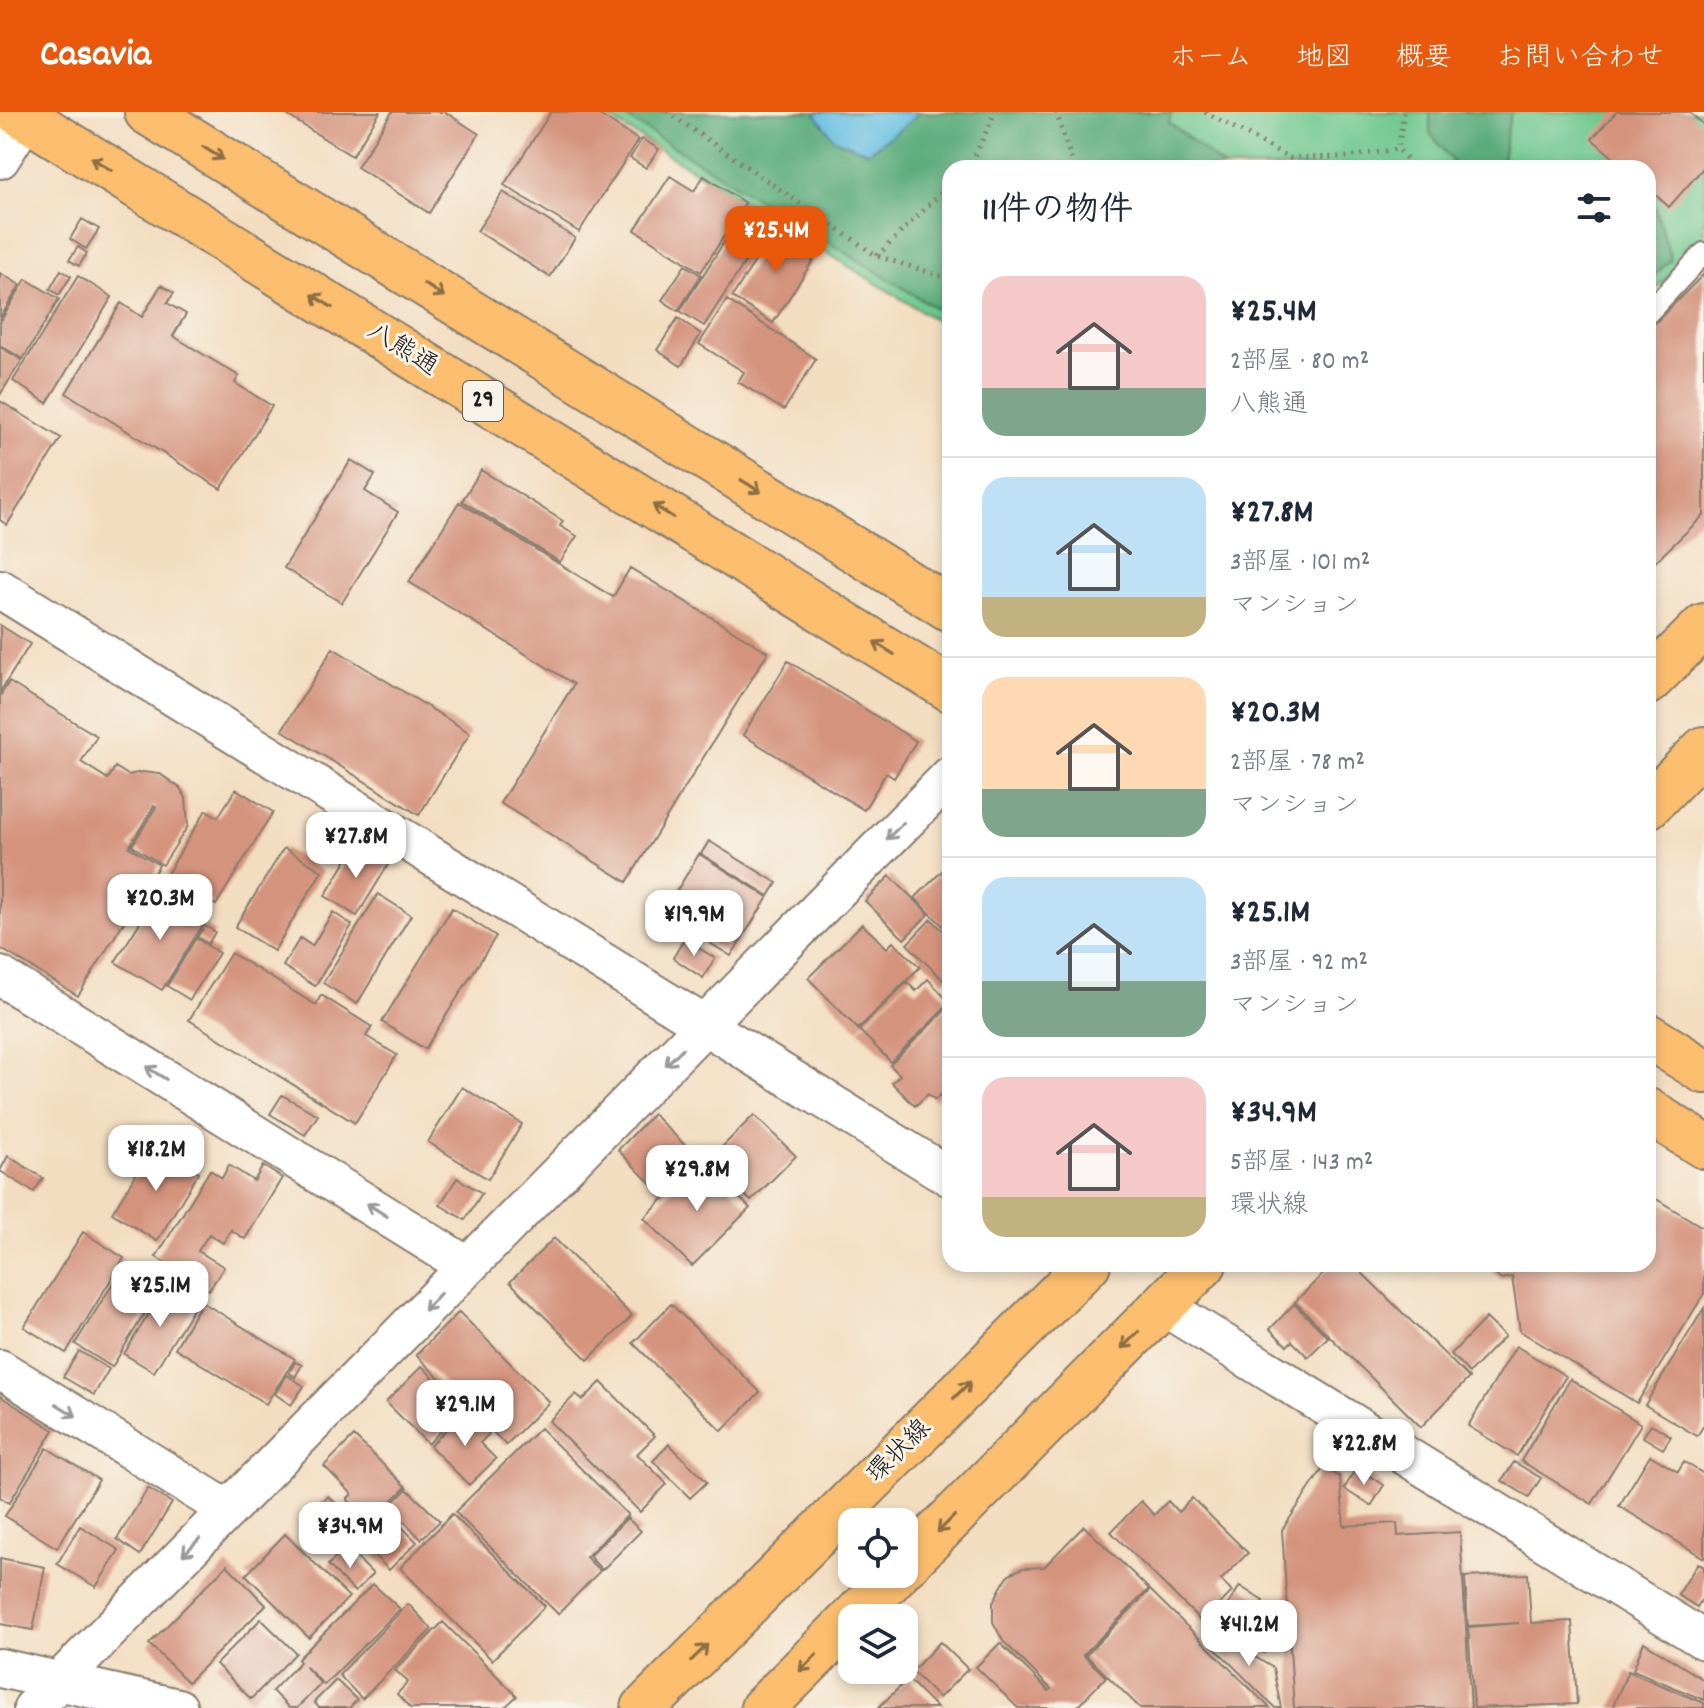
<!DOCTYPE html>
<html lang="ja">
<meta charset="utf-8">
<style>
:root{--surface:#fff;--page:#f6f6f7;--text:#1f2937;--muted:#747a83;--line:#e0e1e3;--accent:#ea580c}
body{margin:0;font-family:Dekko,"Klee One",sans-serif;background:var(--page);color:var(--text);height:100vh;display:flex;flex-direction:column;font-size:30px;white-space:nowrap}
*{box-sizing:border-box;margin:0}
p{font-size:26px;color:var(--muted)}
.icon{flex:none;width:44px;height:44px;fill:none;stroke:currentColor;stroke-width:2;stroke-linecap:round;stroke-linejoin:round}
.map{position:relative;flex:1;overflow:hidden}
.side{position:absolute;left:942px;top:48px;width:714px;height:1112px;display:flex;flex-direction:column;background:var(--surface);border-radius:24px;box-shadow:0 4px 12px #0003}
.side>*{flex:none}
.tools{position:absolute;left:838px;top:1396px;display:grid;gap:16px}
.tools a{display:grid;place-items:center;width:80px;height:80px;border-radius:16px;background:var(--surface);box-shadow:0 4px 12px #0003;font-size:40px}
.price{position:absolute;translate:-50% -68px;padding:0 18px;border-radius:16px;background:#fff;color:#222;font-size:26px;line-height:52px;filter:drop-shadow(0 2px 4px #0008)}
.price::after{content:'';position:absolute;left:50%;top:48px;width:24px;height:18px;margin-left:-12px;background:inherit;clip-path:polygon(0 0,100% 0,50% 100%)}
.price.current{background:var(--accent);color:#fff}
ul{padding:0;list-style:none}
li{display:flex;align-items:center;gap:24px;height:200px;padding:0 40px}
li+li{border-top:2px solid var(--line)}
li span{display:grid;place-items:center;flex:none;width:224px;height:160px;border-radius:24px;color:#555}
li>.icon{margin-inline-start:auto}
span .icon{width:96px;height:96px;fill:#fffc;stroke-width:1}
li b{font-size:34px}
h2{display:flex;justify-content:space-between;align-items:center;height:96px;padding:0 40px;font-size:34px}
header{display:flex;align-items:center;gap:48px;box-sizing:border-box;height:112px;padding:0 40px;background:var(--accent);color:#fff}
header strong{font-size:38px}
nav{display:flex;gap:44px;margin-inline-start:auto;font-size:28px}
.map>svg:first-child{display:block}
.green{fill:#6fc88f;stroke:#467256;stroke-width:2}
.forest{fill:#5bac7a;stroke:#3c644b;stroke-width:2}
.water{fill:#63bee1;stroke:#406d7e;stroke-width:2}
.building{fill:#d4937d}
.lines{fill:none;stroke-linecap:round;stroke-linejoin:round}
.service-casing{stroke:#887c6e;stroke-width:24}
.minor-casing{stroke:#887c6e;stroke-width:42}
.primary-casing{stroke:#887c6e;stroke-width:48}
.path{stroke:#887c6e;stroke-width:5;stroke-dasharray:2 6;stroke-linecap:butt}
.service{stroke:#fff;stroke-width:20}
.minor{stroke:#fff;stroke-width:38}
.primary{stroke:#fbbe6e;stroke-width:44}
.oneway{stroke:#8c6d45}
.oneway2{stroke:#999}
.labels{text-anchor:middle;dominant-baseline:central;stroke-width:6;stroke-linejoin:round;paint-order:stroke}
.shield{fill:#f7f3e8;stroke:#5e5c59;stroke-width:2}
.shield-label{font-size:24px;font-weight:bold;fill:#1c1c1c}
.street-label{font-size:26px;fill:#1c1c1c;stroke:#f7f3e8}
</style>
<header>
<strong>Casavia</strong>
<nav><a>ホーム</a><a>地図</a><a>概要</a><a>お問い合わせ</a></nav>
</header>
<div class="map">
<svg width="1704" height="1596" viewBox="0 0 1704 1596">
<rect width="100%" height="100%" fill="#f7f3e8"/>
<filter id="ink" filterUnits="userSpaceOnUse"><feTurbulence type="fractalNoise" baseFrequency=".0125" numOctaves="2"/><feDisplacementMap in="SourceGraphic" scale="16" xChannelSelector="R" yChannelSelector="G"/><feConvolveMatrix kernelMatrix="1 2 1 2 8 2 1 2 1" color-interpolation-filters="sRGB"/></filter>
<filter id="wash" filterUnits="userSpaceOnUse"><feTurbulence type="fractalNoise" baseFrequency=".006" numOctaves="4" result="noise"/><feDisplacementMap in="SourceGraphic" scale="32" xChannelSelector="R" yChannelSelector="G"/><feGaussianBlur stdDeviation="1.8" result="paint"/><feColorMatrix in="noise" values="0 0 0 0 0 0 0 0 0 0 0 0 0 0 0 0 0 1.4 0 .05"/><feComposite in="paint" operator="in"/></filter>
<g filter="url(#wash)">
<rect width="100%" height="100%" fill="#f3ddc0"/>
<!-- green -->
<path class="green" d="M599 0H1704V127L1648 185V56H950V217Z"/>
<!-- forest -->
<path class="forest" d="M617 0H1171L1169 10 1225 56H950V205Z
M1430 0H1511L1502 47 1596 56H1457L1430 21Z
M1648 88 1654 92 1671 147 1648 170Z"/>
<!-- water -->
<path class="water" d="M814 0H920L903 15 868 40 834 27Z"/>
<g id="blocks">
<!-- building -->
<path class="building" d="M282 0H380L352 44Z
M392 0H445L479 22 429 101 357 55Z
M551 0H595L638 28 579 120 504 73Z
M1616 0H1689L1704 13V24L1702 27 1704 29V55L1669 95 1648 76V56H1625L1592 27Z
M642 27 659 37 646 56 630 46Z
M670 64 694 79 704 64 745 91 701 160 635 118Z
M503 80 575 126 550 165 477 119Z
M742 102 766 117 704 214 680 199Z
M82 107 99 117 86 137 70 127Z
M778 113 819 139 773 211 732 185Z
M78 135 87 141 79 154 69 148Z
M685 153 701 163 678 199 662 188Z
M61 158 71 164 59 183 50 177Z
M0 161 20 173 0 206Z
M1704 162V403L1648 457V218Z
M78 164 112 185 47 291 13 269Z
M26 167 59 187 23 247 0 233V210Z
M161 173 174 181 167 191 186 202 173 224 239 264 235 271 272 294 221 377 66 281 121 191 142 205Z
M727 188 816 247 784 298 738 270 744 260 699 232Z
M678 206 701 222 681 254 657 238Z
M0 235 22 248 0 283Z
M0 289 61 326 7 413 0 408Z
M351 348 375 363 365 379 398 400 342 491 284 456Z
M481 358 563 409 560 414 577 424 560 450 462 389Z
M459 390 613 485 630 456 768 540 627 770 500 691 574 572 409 470Z
M0 513 30 532 0 580Z
M333 536 470 621 419 703 282 618Z
M788 549 916 629 894 666 886 661 864 698 743 623Z
M9 570 97 624 81 650 108 667 115 655 128 663 142 660 160 662 180 676 186 686 188 714 163 753 132 734 156 695 154 694 129 735 159 753 78 884 0 836V584Z
M236 677 273 700 216 793 167 762 206 698 218 705Z
M709 729 777 771 769 784 701 742Z
M356 733 388 753 357 804 325 784Z
M284 736 322 759 274 839 235 815Z
M699 742 768 785 731 844 692 820 695 813 667 795Z
M950 751V821L915 786Z
M890 764 929 802 904 827 865 789Z
M158 782 204 811 162 878 115 850Z
M378 782 411 803 357 892 323 871Z
M452 796 496 824 425 937 382 910Z
M333 800 352 813 315 874 283 854 300 826 312 834Z
M931 807 950 825V863L944 869 907 832Z
M862 812 887 836 893 830 920 855 858 917 808 866Z
M205 814 215 820 208 832 197 825Z
M196 826 219 841 190 888 167 874Z
M684 827 715 846 703 866 673 846Z
M231 841 316 893 321 883 372 915 366 924 397 943 355 1011 189 908Z
M928 867 950 891 891 950 859 918 907 870 916 879Z
M945 898 950 904V974L935 988 928 982 915 994 892 971 900 963 890 953Z
M462 975 522 1012 488 1067 428 1030Z
M282 983 318 1003 305 1023 270 1002Z
M653 1002 698 1046 661 1082 618 1038Z
M754 1003 796 1044 751 1089 709 1048Z
M154 1033 199 1060 157 1129 112 1101Z
M8 1044 43 1066 34 1080 0 1059Z
M702 1048 750 1096 692 1154 644 1106Z
M229 1053 254 1069 263 1054 282 1066 245 1127 231 1118 223 1131 209 1122 198 1139 224 1155 209 1178 156 1145 210 1058 222 1066Z
M457 1066 482 1081 465 1108 440 1093Z
M1648 1082 1704 1116V1182L1637 1291 1520 1219 1512 1165 1500 1167 1484 1152H1648Z
M83 1120 124 1146 66 1241 24 1215Z
M554 1126 632 1204 588 1248 510 1170Z
M1333 1152H1353L1469 1266 1421 1315 1295 1190Z
M123 1155 160 1176 112 1255 75 1232Z
M166 1174 196 1192 154 1260 124 1242Z
M202 1190 295 1247 266 1292 175 1236Z
M671 1192 760 1280 722 1319 633 1231Z
M1294 1192 1328 1225 1308 1245 1292 1229 1287 1234 1270 1217Z
M1704 1196V1313L1697 1324 1645 1293Z
M459 1200 549 1290 506 1333 416 1243Z
M1486 1206 1505 1224 1469 1261 1451 1242Z
M1516 1234 1566 1264 1517 1344 1468 1314Z
M79 1239 109 1257 94 1283 63 1265Z
M295 1250 302 1253 295 1265 289 1261Z
M422 1254 463 1296 428 1332 386 1290Z
M287 1263 304 1274 291 1293 275 1282Z
M1570 1267 1641 1312 1592 1392 1521 1349Z
M601 1270 655 1324 637 1342 667 1372 640 1400 549 1309 576 1282 583 1288Z
M0 1284 54 1318 9 1391 0 1385Z
M466 1298 489 1322 480 1331 496 1347 469 1373 430 1334Z
M1651 1312 1671 1324 1663 1337 1643 1325Z
M540 1316 628 1403 586 1445 600 1459 558 1502 455 1400Z
M354 1324 406 1375 370 1410 347 1387 352 1382 324 1354Z
M669 1332 707 1370 690 1386 653 1349Z
M47 1336 99 1368 57 1436 5 1404Z
M1650 1343 1678 1360 1684 1350 1704 1362V1446L1619 1394Z
M1514 1350 1541 1366 1529 1385 1502 1369Z
M1324 1355 1340 1365 1344 1414 1397 1411 1398 1424 1460 1420 1471 1596H1294L1282 1418Z
M1357 1356 1384 1373 1371 1394 1344 1377Z
M148 1376 172 1391 140 1443 117 1427Z
M407 1377 440 1409 421 1427 400 1405 376 1429 365 1419Z
M328 1384 356 1411 342 1425 314 1397Z
M1192 1386 1248 1441 1221 1468 1232 1480 1202 1510 1111 1420 1141 1389 1154 1403 1168 1389 1178 1400Z
M452 1402 545 1494 492 1548 400 1456Z
M627 1406 641 1419 602 1458 589 1444Z
M398 1411 417 1430 389 1458 370 1439Z
M80 1414 119 1438 96 1475 57 1452Z
M1084 1414 1149 1477 1083 1543 1106 1565 1076 1596H1018L976 1555 1000 1531 1049 1579 1051 1577 1003 1529 993 1510V1491L1000 1477 1009 1462 1023 1456 1044 1455Z
M285 1422 349 1485 309 1526 246 1463Z
M346 1435 373 1462 355 1480 328 1453Z
M0 1446 45 1455 33 1518 0 1512Z
M1698 1451 1704 1455V1484L1697 1495 1678 1483Z
M227 1453 266 1493 188 1570 149 1532Z
M1528 1462 1531 1511 1572 1509 1577 1592 1474 1596 1468 1515 1519 1511 1468 1514 1465 1465Z
M373 1472 400 1497 324 1573 305 1554 321 1572 297 1596H289L272 1579 300 1550 298 1547Z
M1240 1474 1263 1489 1240 1525 1217 1510Z
M1150 1478 1270 1596H1140L1086 1543Z
M408 1492 432 1517 362 1587 339 1563Z
M1258 1504 1279 1518 1264 1541 1243 1528Z
M261 1507 296 1541 251 1587 216 1552Z
M443 1510 517 1584 504 1596H410L397 1582 408 1570 395 1558Z
M1215 1520 1273 1556 1281 1596H1275L1207 1528Z
M940 1530 968 1557 939 1586 912 1559Z
M1644 1530 1704 1568V1588L1633 1558Z
M1628 1559 1704 1591V1596H1612Z
M908 1567 937 1596H878Z
M336 1568 357 1588 349 1596H319L314 1590Z"/>
</g>
</g>
<g filter="url(#ink)">
<use href="#blocks" fill-opacity="0" stroke="#887c6e" stroke-width="2"/>
<g class="lines">
<!-- service casing -->
<g class="service-casing">
<path id="service" d="M1648 201 1704 141"/>
</g>
<!-- minor casing -->
<g class="minor-casing">
<path id="minor" d="M0 47 26 6
M0 477 950 1065
M0 864 467 1154
M1163 1194 1704 1528
M0 1257 228 1398
M0 1556 178 1596
M33 1596 950 664"/>
</g>
<!-- primary casing -->
<g class="primary-casing">
<path id="primary" d="M17 0 950 577
M147 0 950 497
M1648 570 1704 514
M1648 694 1704 637
M1648 924 1704 959
M1648 999 1704 1034
M904 1454 1204 1152
M853 1506 896 1462
M644 1596 1088 1152
M763 1596 852 1507"/>
</g>
<!-- path -->
<path class="path" d="M667 0 877 144 941 164H950
M1056 0 1074 56
M1205 0 1290 46 1348 45 1398 37
M1404 0 1398 37 1415 56
M966 56 972 50 995 0
M877 144 950 72"/>
<!-- service -->
<use href="#service" class="service"/>
<!-- minor -->
<use href="#minor" class="minor"/>
<!-- primary -->
<use href="#primary" class="primary"/>
</g>
<!-- one-way arrows -->
<defs><path id="oneway-shaft" d="M-6 0H5M1.5-3L5.5 0L1.5 3" fill="none" stroke-width="1.6" stroke-linecap="round" stroke-linejoin="round" transform="scale(2)"/></defs>
<g class="oneway">
<use href="#oneway-shaft" transform="translate(213 41) rotate(32)"/>
<use href="#oneway-shaft" transform="translate(101 52) rotate(-148)"/>
<use href="#oneway-shaft" transform="translate(434 178) rotate(32)"/>
<use href="#oneway-shaft" transform="translate(322 189) rotate(-148)"/>
<use href="#oneway-shaft" transform="translate(751 374) rotate(32)"/>
<use href="#oneway-shaft" transform="translate(663 399) rotate(-148)"/>
<use href="#oneway-shaft" transform="translate(884 536) rotate(-148)"/>
<use href="#oneway-shaft" transform="translate(1130 1228) rotate(135)"/>
<use href="#oneway-shaft" transform="translate(962 1278) rotate(-45)"/>
<use href="#oneway-shaft" transform="translate(946 1412) rotate(135)"/>
<use href="#oneway-shaft" transform="translate(699 1541) rotate(-45)"/>
<use href="#oneway-shaft" transform="translate(808 1551) rotate(135)"/>
</g>
<g class="oneway2">
<use href="#oneway-shaft" transform="translate(895 719) rotate(135)"/>
<use href="#oneway-shaft" transform="translate(674 945) rotate(135)"/>
<use href="#oneway-shaft" transform="translate(156 961) rotate(-148)"/>
<use href="#oneway-shaft" transform="translate(377 1098) rotate(-148)"/>
<use href="#oneway-shaft" transform="translate(432 1190) rotate(134)"/>
<use href="#oneway-shaft" transform="translate(66 1298) rotate(32)"/>
<use href="#oneway-shaft" transform="translate(191 1435) rotate(135)"/>
</g>
</g>
<g class="labels">
<!-- shield labels -->
<rect class="shield" x="463" y="269" width="40" height="40" rx="6"/>
<g class="shield-label">
<text x="483" y="289">29</text>
</g>
<!-- street labels -->
<g class="street-label">
<text transform="translate(402 238) rotate(32)">八熊通</text>
<text transform="translate(900 1340) rotate(-45)">環状線</text>
</g>
</g>
</svg>
<div class="tools">
<a><svg class="icon" aria-label="locate" viewBox="0 0 24 24"><circle cx="12" cy="12" r="6"/><path d="M12 2v4M12 18v4M2 12h4M18 12h4"/></svg></a>
<a><svg class="icon" aria-label="layers" viewBox="0 0 24 24"><path d="M12 4l9 5-9 5-9-5zM3 14l9 5 9-5"/></svg></a>
</div>
<b class="price current" style="left:776px;top:162px">¥25.4M</b>
<b class="price" style="left:356px;top:768px">¥27.8M</b>
<b class="price" style="left:160px;top:830px">¥20.3M</b>
<b class="price" style="left:694px;top:846px">¥19.9M</b>
<b class="price" style="left:156px;top:1081px">¥18.2M</b>
<b class="price" style="left:697px;top:1101px">¥29.8M</b>
<b class="price" style="left:160px;top:1217px">¥25.1M</b>
<b class="price" style="left:465px;top:1336px">¥29.1M</b>
<b class="price" style="left:1364px;top:1375px">¥22.8M</b>
<b class="price" style="left:350px;top:1458px">¥34.9M</b>
<b class="price" style="left:1249px;top:1556px">¥41.2M</b>
<section class="side">
<h2>11件の物件<svg class="icon" aria-label="filters" viewBox="0 0 24 24"><path d="M4 7h16M4 17h16"/><circle cx="9" cy="7" r="2"/><circle cx="15" cy="17" r="2"/></svg></h2>
<ul>
<li><span style="background:linear-gradient(#f6c9c9 70%,#7fa58c 0)"><svg class="icon" aria-label="home" viewBox="0 0 24 24"><path d="M3 11l9-7 9 7M6 9v11h12V9"/></svg></span><div><b>¥25.4M</b><p>2部屋 · 80 m²</p><p>八熊通</p></div></li>
<li><span style="background:linear-gradient(#bfe0f5 75%,#c2b280 0)"><svg class="icon" aria-label="home" viewBox="0 0 24 24"><path d="M3 11l9-7 9 7M6 9v11h12V9"/></svg></span><div><b>¥27.8M</b><p>3部屋 · 101 m²</p><p>マンション</p></div></li>
<li><span style="background:linear-gradient(#ffd9b3 70%,#7fa58c 0)"><svg class="icon" aria-label="home" viewBox="0 0 24 24"><path d="M3 11l9-7 9 7M6 9v11h12V9"/></svg></span><div><b>¥20.3M</b><p>2部屋 · 78 m²</p><p>マンション</p></div></li>
<li><span style="background:linear-gradient(#bfe0f5 65%,#7fa58c 0)"><svg class="icon" aria-label="home" viewBox="0 0 24 24"><path d="M3 11l9-7 9 7M6 9v11h12V9"/></svg></span><div><b>¥25.1M</b><p>3部屋 · 92 m²</p><p>マンション</p></div></li>
<li><span style="background:linear-gradient(#f6c9c9 75%,#c2b280 0)"><svg class="icon" aria-label="home" viewBox="0 0 24 24"><path d="M3 11l9-7 9 7M6 9v11h12V9"/></svg></span><div><b>¥34.9M</b><p>5部屋 · 143 m²</p><p>環状線</p></div></li>
</ul>
</section>
</div>
